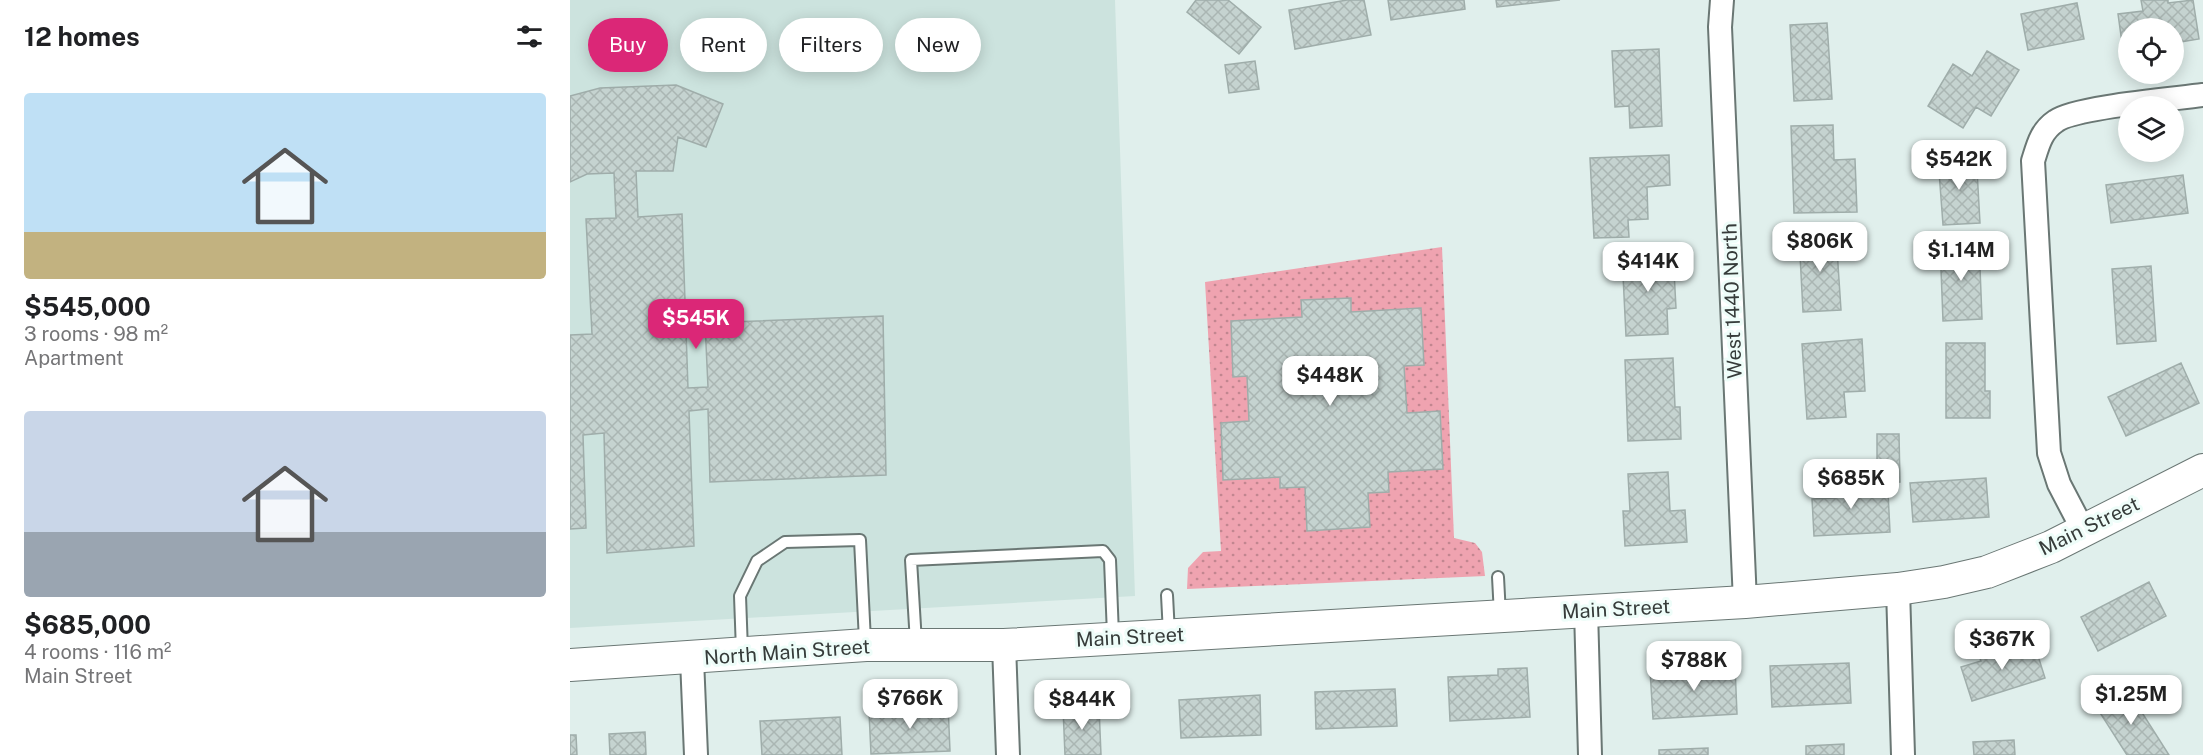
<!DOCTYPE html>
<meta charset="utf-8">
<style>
:root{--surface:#fff;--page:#f6f6f6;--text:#202124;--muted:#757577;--accent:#db2777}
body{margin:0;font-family:"Public Sans",sans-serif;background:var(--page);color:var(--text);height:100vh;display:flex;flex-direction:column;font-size:22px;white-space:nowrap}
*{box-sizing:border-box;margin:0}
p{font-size:20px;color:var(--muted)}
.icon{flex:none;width:33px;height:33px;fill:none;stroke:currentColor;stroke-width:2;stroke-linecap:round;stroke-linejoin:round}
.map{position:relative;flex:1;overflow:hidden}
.drawer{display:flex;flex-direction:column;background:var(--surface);width:570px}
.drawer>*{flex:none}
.hud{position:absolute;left:18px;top:18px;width:570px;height:54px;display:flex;gap:12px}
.fabs{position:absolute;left:1548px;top:18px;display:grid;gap:12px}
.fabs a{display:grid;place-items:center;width:66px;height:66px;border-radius:50%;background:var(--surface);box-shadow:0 3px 15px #0003;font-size:30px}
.price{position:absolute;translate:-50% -51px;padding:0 14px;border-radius:12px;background:#fff;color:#222;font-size:20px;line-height:39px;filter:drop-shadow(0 2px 3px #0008)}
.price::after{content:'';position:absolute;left:50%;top:36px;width:18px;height:14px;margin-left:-9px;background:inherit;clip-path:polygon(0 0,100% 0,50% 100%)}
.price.on{background:var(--accent);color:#fff}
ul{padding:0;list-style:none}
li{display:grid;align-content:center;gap:12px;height:318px;padding:0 24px}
li span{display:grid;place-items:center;height:186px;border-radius:6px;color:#555}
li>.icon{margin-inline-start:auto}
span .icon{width:108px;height:108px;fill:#fffc;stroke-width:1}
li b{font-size:26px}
h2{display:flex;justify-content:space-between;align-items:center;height:72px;padding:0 24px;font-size:26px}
.chip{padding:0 21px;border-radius:27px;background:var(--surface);box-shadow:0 3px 15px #0003;font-size:21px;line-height:54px}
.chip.on{background:var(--accent);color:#fff}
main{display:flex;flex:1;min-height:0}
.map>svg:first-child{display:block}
.built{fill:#cce3de}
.grass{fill:url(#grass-dots)}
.building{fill:url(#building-cross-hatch);stroke:#9fadaa;stroke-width:1.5}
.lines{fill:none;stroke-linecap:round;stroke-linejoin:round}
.lane-casing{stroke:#6a7774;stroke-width:14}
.street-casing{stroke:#6a7774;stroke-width:26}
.secondary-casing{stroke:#6a7774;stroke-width:34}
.lane{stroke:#fff;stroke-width:10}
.street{stroke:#fff;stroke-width:22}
.secondary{stroke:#fff;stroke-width:32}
.labels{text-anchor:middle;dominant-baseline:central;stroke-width:6;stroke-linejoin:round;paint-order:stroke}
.street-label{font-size:20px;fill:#363c3a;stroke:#eefdf9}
</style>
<main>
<section class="drawer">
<h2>12 homes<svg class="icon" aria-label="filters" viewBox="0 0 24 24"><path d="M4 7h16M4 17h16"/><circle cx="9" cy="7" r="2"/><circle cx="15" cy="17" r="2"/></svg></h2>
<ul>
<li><span style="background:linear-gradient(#bfe0f5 75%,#c2b280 0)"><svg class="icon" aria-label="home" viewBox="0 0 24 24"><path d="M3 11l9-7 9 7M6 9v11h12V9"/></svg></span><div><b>$545,000</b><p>3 rooms · 98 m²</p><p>Apartment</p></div></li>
<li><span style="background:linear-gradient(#c9d6e8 65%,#9aa5b1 0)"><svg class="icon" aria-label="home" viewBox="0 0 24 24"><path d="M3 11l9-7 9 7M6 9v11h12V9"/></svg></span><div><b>$685,000</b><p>4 rooms · 116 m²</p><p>Main Street</p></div></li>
</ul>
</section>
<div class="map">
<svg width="1633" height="755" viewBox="0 0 1633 755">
<defs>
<pattern id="grass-dots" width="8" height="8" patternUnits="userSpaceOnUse" patternTransform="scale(1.5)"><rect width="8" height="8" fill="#efa3b0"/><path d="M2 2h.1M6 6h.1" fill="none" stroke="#c28690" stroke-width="1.8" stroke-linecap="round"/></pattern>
<pattern id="building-cross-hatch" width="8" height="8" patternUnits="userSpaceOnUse" patternTransform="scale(1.5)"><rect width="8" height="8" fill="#c5d3d0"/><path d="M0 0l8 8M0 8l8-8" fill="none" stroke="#aab6b3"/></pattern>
</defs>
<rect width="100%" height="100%" fill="#e0efec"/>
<!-- built -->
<path class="built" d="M0 0H545L565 596 0 628Z"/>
<!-- grass -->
<path class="grass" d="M872 247 884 538 905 543 912 552 915 576 617 589 618 568 633 552 651 551 635 282Z"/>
<!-- building -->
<path class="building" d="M626 0H658L691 27 669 54 617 12Z
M777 0H794L801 35 725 49 719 10Z
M818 0H894L895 9 821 20Z
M926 0H990L927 7Z
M1571 0H1598V3L1623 0 1629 39 1604 43V28H1558V49L1553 50 1548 14 1573 11Z
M1507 3 1514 39 1458 50 1451 14Z
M1257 23 1262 99 1224 101 1220 25Z
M1089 49 1092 126 1060 128 1059 106 1045 107 1042 51Z
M1417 51 1449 70 1421 116 1406 107 1393 128 1358 106 1383 64 1402 76Z
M685 61 689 89 659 93 655 65Z
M106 85 153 104 136 147 108 137 103 171H66L68 217 112 214 118 388 138 387 135 323 313 316 316 475 140 482 138 409 119 411 124 546 37 553 34 433 13 435 16 528 0 529V335L22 334 16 219 46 218 44 173 17 174 0 182V96L30 88Z
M1263 125 1264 160 1285 159 1287 212 1224 213 1221 126Z
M1099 155 1100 185 1077 187 1078 219 1058 220 1059 237 1024 238 1020 158Z
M1402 156 1403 170H1407L1410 223 1373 225 1368 158Z
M1613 175 1618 213 1541 223 1536 185Z
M1266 234 1271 310 1233 312 1229 236Z
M1409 242 1412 319 1373 321 1370 244Z
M1103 252 1106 308 1097 309 1098 334 1056 336 1052 255Z
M1581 266 1586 341 1547 344 1542 269Z
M781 298V312L851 308 854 365 834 366 837 413 870 411 873 469 818 472 819 492 798 493 800 527 737 531 735 487 710 488V477L653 480 651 423 679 421 677 376 663 377 661 321 732 317 731 300Z
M1292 339 1295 391 1274 392 1276 417 1237 419 1232 344Z
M1376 343H1415V391H1420V418H1376Z
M1103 358 1105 407H1110L1111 439 1058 441 1055 360Z
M1611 363 1629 403 1556 436 1538 397Z
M1307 434H1329L1330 482 1307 483Z
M1098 472 1100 511 1115 510 1117 542 1055 546 1053 511H1060L1058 474Z
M1292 474 1293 493 1318 492 1320 532 1244 536 1242 499 1265 498 1264 476Z
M1416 478 1419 517 1343 522 1340 483Z
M1579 582 1596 616 1528 651 1511 617Z
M1464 643 1475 678 1402 701 1391 667 1411 661 1408 653 1436 644 1438 651Z
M1279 663 1281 703 1202 707 1200 666Z
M1165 666 1167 714 1083 719 1080 670Z
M957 668 960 717 880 721 878 677 928 675V669Z
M825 689 827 726 746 729 745 692Z
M1557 689 1599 755H1557L1527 708Z
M690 695 691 735 611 738 609 700Z
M378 704 380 751 301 754 299 712 326 710V707Z
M529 706 531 755H495L493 708Z
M270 717 272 755H192L190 721Z
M75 732 76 755H40L39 734Z
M0 735H6L7 755H0Z
M1444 740 1445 755H1404L1403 742Z
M1274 744V755H1236V746Z
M1138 748V755H1089V750Z"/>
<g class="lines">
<!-- lane casing -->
<g class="lane-casing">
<path id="lane" d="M928 577 930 615
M597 595 599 634
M346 643 341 560 533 551 540 560 543 635
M172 651 170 596 187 561 215 542 290 540 295 641"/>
</g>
<!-- street casing -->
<g class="street-casing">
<path id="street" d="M1152 0 1150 27 1175 602
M1513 530 1489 484 1479 453 1463 161C1468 145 1471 131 1486 121 1505 107 1604 99 1633 95
M1328 589 1333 755
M1016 610 1020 755
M434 645 438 755
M122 659 126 755"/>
</g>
<!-- secondary casing -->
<g class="secondary-casing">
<path id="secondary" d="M0 665 296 645H434L1175 602 1328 589 1374 582 1417 572 1481 547 1633 470"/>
</g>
<!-- lane -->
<use href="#lane" class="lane"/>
<!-- street -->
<use href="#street" class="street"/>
<!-- secondary -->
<use href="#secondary" class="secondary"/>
</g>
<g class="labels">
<!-- street labels -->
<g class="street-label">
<text transform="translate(1162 301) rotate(-92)">West 1440 North</text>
<text transform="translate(1519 526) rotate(-26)">Main Street</text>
<text transform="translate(1046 609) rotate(-3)">Main Street</text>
<text transform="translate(560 637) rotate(-3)">Main Street</text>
<text transform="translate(217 652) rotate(-4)">North Main Street</text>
</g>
</g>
</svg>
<div class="fabs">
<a><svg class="icon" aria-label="locate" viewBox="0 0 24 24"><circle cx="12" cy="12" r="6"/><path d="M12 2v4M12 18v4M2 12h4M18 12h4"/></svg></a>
<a><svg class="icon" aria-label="layers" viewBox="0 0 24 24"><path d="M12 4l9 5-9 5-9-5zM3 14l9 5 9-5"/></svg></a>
</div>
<b class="price" style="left:1389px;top:191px">$542K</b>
<b class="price" style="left:1250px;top:273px">$806K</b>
<b class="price" style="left:1391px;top:282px">$1.14M</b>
<b class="price" style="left:1078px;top:293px">$414K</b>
<b class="price on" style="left:126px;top:350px">$545K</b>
<b class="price" style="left:760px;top:407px">$448K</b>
<b class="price" style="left:1281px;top:510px">$685K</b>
<b class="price" style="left:1432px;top:671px">$367K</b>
<b class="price" style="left:1124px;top:692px">$788K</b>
<b class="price" style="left:1561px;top:726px">$1.25M</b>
<b class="price" style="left:340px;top:730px">$766K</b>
<b class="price" style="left:512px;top:731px">$844K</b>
<div class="hud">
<a class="chip on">Buy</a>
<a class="chip">Rent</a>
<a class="chip">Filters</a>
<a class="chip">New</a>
</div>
</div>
</main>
